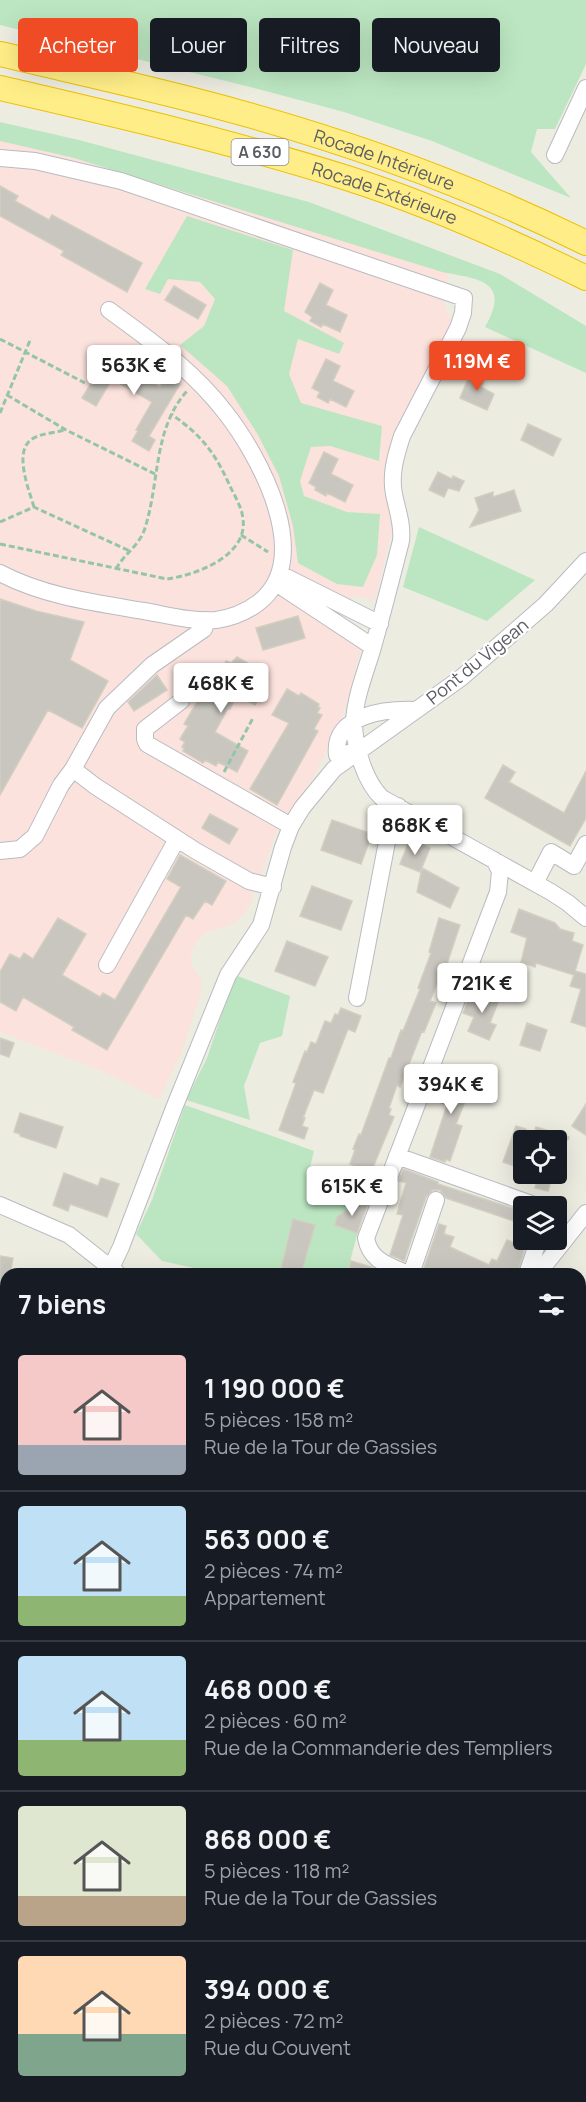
<!DOCTYPE html>
<html lang="fr">
<meta charset="utf-8">
<style>
:root{--surface:#171b24;--page:#20242c;--text:#f1f3f6;--muted:#9ea1a6;--line:#363941;--accent:#ef4c26}
body{margin:0;font-family:Manrope,sans-serif;background:var(--page);color:var(--text);height:100vh;display:flex;flex-direction:column;font-size:22px;white-space:nowrap}
*{box-sizing:border-box;margin:0}
p{font-size:20px;color:var(--muted)}
.icon{flex:none;width:33px;height:33px;fill:none;stroke:currentColor;stroke-width:2;stroke-linecap:round;stroke-linejoin:round}
.map{position:relative;flex:1;overflow:hidden}
.panel{position:absolute;left:0px;top:1268px;width:586px;height:836px;display:flex;flex-direction:column;background:var(--surface);border-radius:18px 18px 0 0;box-shadow:0 6px 24px #0002}
.panel>*{flex:none}
.hud{position:absolute;left:18px;top:18px;width:550px;height:54px;display:flex;gap:12px}
.fabs{position:absolute;left:513px;top:1130px;display:grid;gap:12px}
.fabs a{display:grid;place-items:center;width:54px;height:54px;border-radius:6px;background:var(--surface);box-shadow:0 6px 24px #0002;font-size:30px}
.price{position:absolute;translate:-50% -51px;padding:0 14px;border-radius:6px;background:#fff;color:#222;font-size:20px;line-height:39px;filter:drop-shadow(0 2px 3px #0008)}
.price::after{content:'';position:absolute;left:50%;top:36px;width:18px;height:14px;margin-left:-9px;background:inherit;clip-path:polygon(0 0,100% 0,50% 100%)}
.price.active{background:var(--accent);color:#fff}
ul{padding:0;list-style:none}
li{display:flex;align-items:center;gap:18px;height:150px;padding:0 18px}
li+li{border-top:2px solid var(--line)}
li span{display:grid;place-items:center;flex:none;width:168px;height:120px;border-radius:6px;color:#555}
li>.icon{margin-inline-start:auto}
span .icon{width:72px;height:72px;fill:#fffc;stroke-width:1}
li b{font-size:26px}
h2{display:flex;justify-content:space-between;align-items:center;height:72px;padding:0 18px;font-size:26px}
.pill{padding:0 21px;border-radius:6px;background:var(--surface);box-shadow:0 6px 24px #0002;font-size:21px;line-height:54px}
.pill.active{background:var(--accent);color:#fff}
.map>svg:first-child{display:block}
.medical{fill:#fce2dc}
.green{fill:#bce6c1}
.building{fill:#c8c6be;stroke:#d2cec0;stroke-width:1.5}
.lines{fill:none;stroke-linecap:round;stroke-linejoin:round}
.minor-casing{stroke:#b9bbc1;stroke-width:18}
.major-casing{stroke:#f6da52;stroke-width:22}
.highway-casing{stroke:#efbf00;stroke-width:26}
.path{stroke:#94c5a8;stroke-width:3;stroke-dasharray:6 3;stroke-linecap:butt}
.minor{stroke:#fff;stroke-width:16}
.major{stroke:#fffaa5;stroke-width:21}
.highway{stroke:#ffee87;stroke-width:24}
.labels{text-anchor:middle;dominant-baseline:central;stroke-width:4.5;stroke-linejoin:round;paint-order:stroke}
.shield{fill:#fff;stroke:#8c8e92;stroke-width:1.5}
.shield-label{font-size:16px;font-weight:bold;fill:#5a5d63}
.street-label{font-size:18px;fill:#5a5d63;stroke:#fff}
</style>
<div class="map">
<svg width="586" height="2102" viewBox="0 0 586 2102">
<rect width="100%" height="100%" fill="#edece1"/>
<!-- medical -->
<path class="medical" d="M0 141 74 158 449 273 442 299 453 323 397 428 387 459 386 483 392 530 375 600 354 596 335 632 361 649 343 715 316 773 286 816 268 822 278 828 260 877 246 888 253 891 252 902 242 916 236 922 228 926 210 931 203 935 192 949 191 957 192 966 202 981 200 997 180 1056 159 1099 97 1069 0 1032Z"/>
<!-- green -->
<path class="green" d="M0 0H586V64L555 129H537L531 152 571 198 432 141 344 112 258 89 0 25Z
M0 122 79 140 309 202 500 274 586 326V373L485 327C512 280 477 279 442 272L74 158 0 141Z
M187 216 293 250 284 311 344 343 339 354 298 339 289 374 301 403 382 426 379 461 330 446 311 447 300 481 304 496 347 512 380 514 377 555 363 587 337 584 298 563 293 526 279 476 258 435 227 386 180 345 204 326 215 299 200 282 168 279 160 294 145 289Z
M419 527 535 580 487 621 403 587Z
M235 975 290 996 282 1036 260 1043 244 1086 250 1120 186 1100 207 1058Z
M185 1105 314 1151 307 1180 370 1201 361 1220 347 1273 205 1274 199 1272 192 1273 194 1268 162 1261 136 1234 152 1200Z
M6 1911V2073H0V1914Z
M120 2097H235V2102H119Z"/>
<!-- building -->
<path class="building" d="M0 186 18 196 15 201 49 220 52 215 142 263 127 292 61 255 64 251 0 216Z
M320 283 333 290 326 305 347 315 340 332 323 324 321 327 310 321 312 317 305 312Z
M174 286 206 305 198 319 165 300Z
M107 357 160 387 166 377 180 384 149 436 155 440 149 451 132 441 138 431 136 430 152 402 112 379 96 406 82 398Z
M326 359 340 366 333 381 354 391 346 407 330 399 328 403 317 397 320 392 312 388Z
M471 372 485 378 481 387 494 394 487 410 460 398Z
M528 424 561 439 553 456 521 440Z
M324 452 338 459 331 474 353 485 345 502 327 493 326 496 315 490 316 487 309 483Z
M438 472 452 479 453 476 464 481 459 491 448 488 444 497 429 490Z
M514 490 521 511 470 527 479 510 475 498 493 492V497Z
M0 599 36 611 84 622 70 660 108 681 82 728 48 710 0 795Z
M298 616 305 638 263 650 256 628Z
M237 657 258 669 256 672 268 679 255 705 237 695 230 709 228 708 215 732 248 751 237 772 218 762 216 766 205 760 203 763 183 751 184 748 182 747 185 742 180 739 188 726 184 724 215 672 219 675 226 661 231 663Z
M157 675 167 690 134 711 128 702Z
M287 689 299 696 301 693 319 704 318 707 320 708 317 713 322 715 314 729 318 731 277 805 250 789 289 723 272 715Z
M503 765 515 772 509 782 564 813 586 771V818L570 846 485 798Z
M210 814 238 829 229 844 202 828Z
M332 820 372 834 361 864 321 850Z
M410 839 430 848 420 872 400 864Z
M180 855 226 881 212 905 205 901 193 919 186 915 107 1050 72 1030 74 1027 23 997 16 1011 0 1002V972L10 954 20 959 24 953 33 959 58 918 86 934 62 975 100 997 103 993 115 1000 181 887 167 879Z
M422 868 459 888 450 908 417 892Z
M312 886 352 901 341 930 300 916Z
M519 909 555 923 560 929 574 933 572 941 583 945 575 971 586 974V1027L571 1022 581 989 570 986 574 975 536 963 535 967 521 962 527 938 511 932Z
M439 918 460 925 443 976 441 974 430 1001 436 1003 424 1032 422 1031 400 1087 397 1085 389 1108 391 1109 389 1115 394 1117 371 1172 350 1164 355 1150 353 1149 359 1134 361 1135 389 1058H391L401 1030 403 1031 420 989 418 988 431 953 429 952Z
M287 941 328 957 315 986 275 971Z
M477 991 499 1000 490 1023 496 1025 489 1040 468 1031 474 1017 463 1013 470 996 474 998Z
M341 1008 361 1016 355 1032 348 1029 323 1093 314 1090 303 1118H305L302 1126 308 1128 304 1139 279 1130 296 1083 293 1082 305 1051 307 1052 311 1042 316 1044 325 1021 331 1023 335 1014 338 1015Z
M527 1023 547 1030 540 1051 520 1045Z
M0 1038 14 1043 9 1057 0 1054Z
M449 1070 474 1079 456 1124 462 1126 450 1161 446 1159 445 1162 430 1157 447 1105 439 1102 445 1088 442 1087Z
M586 1104V1135L572 1126Z
M20 1113 63 1127 56 1148 20 1136V1134L14 1132Z
M516 1126 526 1129 514 1166 503 1162Z
M536 1127 569 1137 568 1140H532Z
M403 1169 438 1182V1184L518 1210 514 1221 446 1198 440 1190H433L426 1197 404 1261 398 1258 390 1255 403 1215 397 1214 406 1183 399 1181Z
M64 1173 98 1186 101 1178 119 1184 107 1217 70 1204 68 1211 53 1205Z
M539 1173H553L548 1191 535 1188Z
M354 1199 368 1203 357 1233 335 1225 337 1217 351 1207Z
M293 1219 315 1225 301 1274H280Z
M439 1224 446 1226 444 1234 454 1237 450 1247 489 1265 492 1259 497 1261 507 1240 525 1247 517 1274H422Z
M0 1256 13 1258 10 1274H6V1294L0 1293Z
M351 1261 371 1267 381 1274H348Z"/>
<g class="lines">
<!-- minor casing -->
<g class="minor-casing">
<path id="minor" d="M555 155 586 88
M0 158 35 161 121 181 464 298 463 313 458 328 402 436C396 455 390 474 394 494 397 510 403 524 401 541 392 576 383 612 373 647 366 671 355 697 354 722 354 746 365 782 382 798L551 892 568 903 586 918
M0 573C43 596 96 603 144 611 167 615 193 622 216 620 231 618 246 612 258 603 316 559 259 455 225 412 193 370 151 341 109 310
M280 574 380 624
M276 583 373 647
M181 701 145 729V739L147 744 291 826
M356 752 337 755C332 714 387 709 416 710
M73 769 95 786 196 851 249 881 273 887
M0 851 20 849 35 836 61 785 73 769 107 708 152 665 204 629 207 620
M535 883 551 852 574 866 586 844
M107 965 177 839
M357 998 391 821 398 806
M397 1156 537 1206
M0 1205 69 1235 117 1273
M111 1268 121 1247 174 1108 228 975 261 925 283 847 291 826 302 808 334 769 461 678 546 604 586 561
M408 1274C388 1265 370 1261 366 1238L498 892 500 871 494 860
M411 1274 436 1200
M527 1274 539 1239
M536 1274 548 1261 586 1213
M580 1438 586 1444
M580 1790 586 1793
M0 1861 6 1812
M0 1898 6 1899
M580 2035 586 2038
M580 2089 586 2076"/>
</g>
<!-- major casing -->
<g class="major-casing">
<path id="major" d="M580 1776 586 1764
M427 2102 429 2097"/>
</g>
<!-- highway casing -->
<g class="highway-casing">
<g id="highway">
<path id="s1" d="M0 54C80 73 160 90 238 112 358 145 475 188 586 243"/>
<path id="s2" d="M0 88C117 115 233 142 347 178 429 204 509 240 586 278"/>
</g>
</g>
<!-- path -->
<path class="path" d="M0 339 85 383
M7 395 66 430 155 474
M0 413 31 338
M34 507C29 490 13 451 32 439 42 433 54 433 64 430
M0 522 34 507 130 551
M241 535 268 552
M0 544 167 579C196 575 248 556 243 519 242 507 234 495 229 484 214 451 201 435 171 414
M116 569C124 554 140 545 145 528 160 481 153 429 187 391
M224 772 253 718
M580 1416 586 1418
M0 1647 6 1649
M580 2005 586 2007"/>
<!-- minor -->
<use href="#minor" class="minor"/>
<!-- major -->
<use href="#major" class="major"/>
<!-- highway -->
<use href="#highway" class="highway"/>
</g>
<g class="labels">
<!-- shield labels -->
<rect class="shield" x="231.5" y="139" width="57" height="26" rx="4.5"/>
<g class="shield-label">
<text x="260" y="152">A 630</text>
</g>
<!-- street labels -->
<g class="street-label">
<text stroke="none"><textPath href="#s1" startOffset="399">Rocade Intérieure</textPath></text>
<text stroke="none"><textPath href="#s2" startOffset="399">Rocade Extérieure</textPath></text>
<text transform="translate(477 661) rotate(-39)">Pont du Vigean</text>
</g>
</g>
</svg>
<div class="fabs">
<a><svg class="icon" aria-label="locate" viewBox="0 0 24 24"><circle cx="12" cy="12" r="6"/><path d="M12 2v4M12 18v4M2 12h4M18 12h4"/></svg></a>
<a><svg class="icon" aria-label="layers" viewBox="0 0 24 24"><path d="M12 4l9 5-9 5-9-5zM3 14l9 5 9-5"/></svg></a>
</div>
<b class="price active" style="left:477px;top:392px">1.19M €</b>
<b class="price" style="left:134px;top:396px">563K €</b>
<b class="price" style="left:221px;top:714px">468K €</b>
<b class="price" style="left:415px;top:856px">868K €</b>
<b class="price" style="left:482px;top:1014px">721K €</b>
<b class="price" style="left:451px;top:1115px">394K €</b>
<b class="price" style="left:352px;top:1217px">615K €</b>
<div class="hud">
<a class="pill active">Acheter</a>
<a class="pill">Louer</a>
<a class="pill">Filtres</a>
<a class="pill">Nouveau</a>
</div>
<section class="panel">
<h2>7 biens<svg class="icon" aria-label="filters" viewBox="0 0 24 24"><path d="M4 7h16M4 17h16"/><circle cx="9" cy="7" r="2"/><circle cx="15" cy="17" r="2"/></svg></h2>
<ul>
<li><span style="background:linear-gradient(#f6c9c9 75%,#9aa5b1 0)"><svg class="icon" aria-label="home" viewBox="0 0 24 24"><path d="M3 11l9-7 9 7M6 9v11h12V9"/></svg></span><div><b>1 190 000 €</b><p>5 pièces · 158 m²</p><p>Rue de la Tour de Gassies</p></div></li>
<li><span style="background:linear-gradient(#bfe0f5 75%,#8fb573 0)"><svg class="icon" aria-label="home" viewBox="0 0 24 24"><path d="M3 11l9-7 9 7M6 9v11h12V9"/></svg></span><div><b>563 000 €</b><p>2 pièces · 74 m²</p><p>Appartement</p></div></li>
<li><span style="background:linear-gradient(#bfe0f5 70%,#8fb573 0)"><svg class="icon" aria-label="home" viewBox="0 0 24 24"><path d="M3 11l9-7 9 7M6 9v11h12V9"/></svg></span><div><b>468 000 €</b><p>2 pièces · 60 m²</p><p>Rue de la Commanderie des Templiers</p></div></li>
<li><span style="background:linear-gradient(#dfe7d0 75%,#b9a48a 0)"><svg class="icon" aria-label="home" viewBox="0 0 24 24"><path d="M3 11l9-7 9 7M6 9v11h12V9"/></svg></span><div><b>868 000 €</b><p>5 pièces · 118 m²</p><p>Rue de la Tour de Gassies</p></div></li>
<li><span style="background:linear-gradient(#ffd9b3 65%,#7fa58c 0)"><svg class="icon" aria-label="home" viewBox="0 0 24 24"><path d="M3 11l9-7 9 7M6 9v11h12V9"/></svg></span><div><b>394 000 €</b><p>2 pièces · 72 m²</p><p>Rue du Couvent</p></div></li>
</ul>
</section>
</div>
